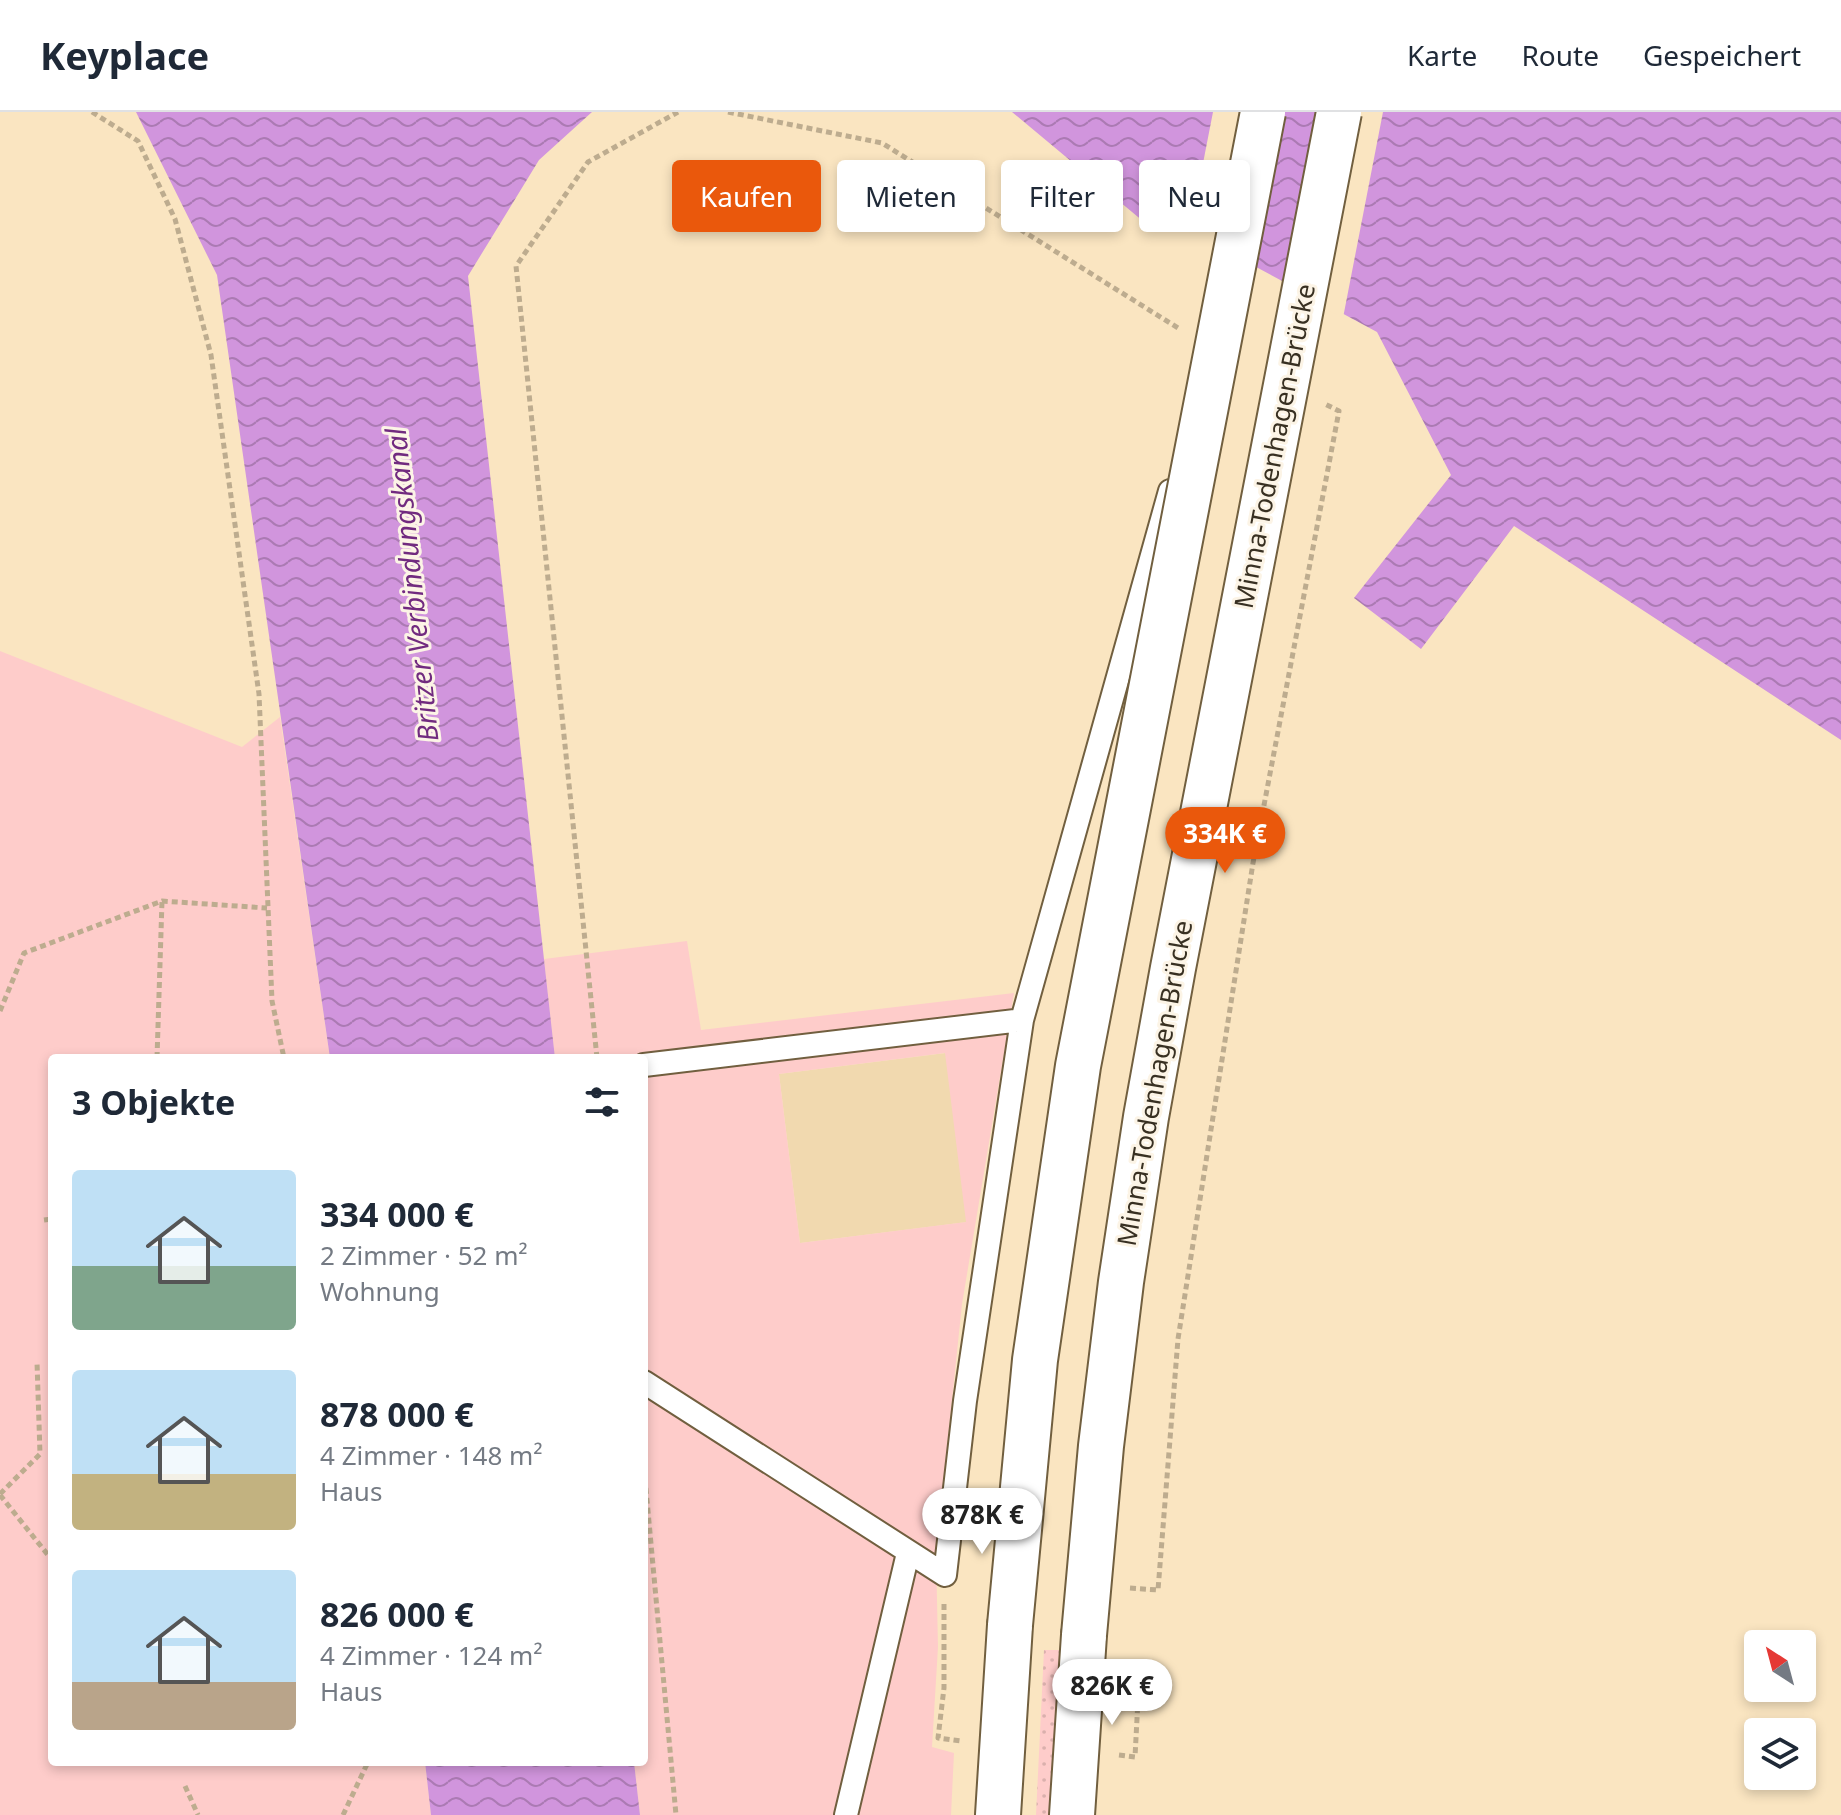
<!DOCTYPE html>
<html lang="de">
<meta charset="utf-8">
<style>
:root{--surface:#fff;--page:#f6f6f7;--text:#1f2937;--muted:#747a83;--line:#e0e1e3;--accent:#ea580c}
body{margin:0;font-family:"Noto Sans",sans-serif;background:var(--page);color:var(--text);height:100vh;display:flex;flex-direction:column;font-size:30px;white-space:nowrap}
*{box-sizing:border-box;margin:0}
p{font-size:26px;color:var(--muted)}
.icon{flex:none;width:44px;height:44px;fill:none;stroke:currentColor;stroke-width:2;stroke-linecap:round;stroke-linejoin:round}
.map{position:relative;flex:1;overflow:hidden}
.details{position:absolute;left:48px;top:942px;width:600px;height:712px;display:flex;flex-direction:column;background:var(--surface);border-radius:8px;box-shadow:0 4px 12px #0003}
.details>*{flex:none}
.guide{position:absolute;left:672px;top:48px;width:760px;height:72px;display:flex;gap:16px}
.needle{width:52px;rotate:324deg}
.buttons{position:absolute;left:1744px;top:1518px;display:grid;gap:16px}
.buttons a{display:grid;place-items:center;width:72px;height:72px;border-radius:8px;background:var(--surface);box-shadow:0 4px 12px #0003;font-size:40px}
.price{position:absolute;translate:-50% -68px;padding:0 18px;border-radius:28px;background:#fff;color:#222;font-size:26px;line-height:52px;filter:drop-shadow(0 2px 4px #0008)}
.price::after{content:'';position:absolute;left:50%;top:48px;width:24px;height:18px;margin-left:-12px;background:inherit;clip-path:polygon(0 0,100% 0,50% 100%)}
.price.active{background:var(--accent);color:#fff}
ul{padding:0;list-style:none}
li{display:flex;align-items:center;gap:24px;height:200px;padding:0 24px}
li span{display:grid;place-items:center;flex:none;width:224px;height:160px;border-radius:8px;color:#555}
li>.icon{margin-inline-start:auto}
span .icon{width:96px;height:96px;fill:#fffc;stroke-width:1}
li b{font-size:34px}
h2{display:flex;justify-content:space-between;align-items:center;height:96px;padding:0 24px;font-size:34px}
.pill{padding:0 28px;border-radius:8px;background:var(--surface);box-shadow:0 4px 12px #0003;font-size:28px;line-height:72px}
.pill.active{background:var(--accent);color:#fff}
header{display:flex;align-items:center;gap:48px;box-sizing:border-box;height:112px;padding:0 40px;background:var(--surface);border-bottom:2px solid var(--line)}
header strong{font-size:38px}
nav{display:flex;gap:44px;margin-inline-start:auto;font-size:28px}
.map>svg:first-child{display:block}
.built{fill:#f1d9af}
.grass{fill:url(#grass-dots)}
.park{fill:#feccca;fill-rule:evenodd}
.water{fill:url(#water-waves)}
.pier{fill:#fae5c1}
.lines{fill:none;stroke-linecap:round;stroke-linejoin:round}
.service-casing{stroke:#715f3f;stroke-width:26}
.secondary-casing{stroke:#715f3f;stroke-width:48}
.path{stroke:#bdac8f;stroke-width:5;stroke-dasharray:6 4;stroke-linecap:butt}
.service{stroke:#fff;stroke-width:22}
.secondary{stroke:#fff;stroke-width:44}
.secondary-bridge-casing{stroke:#715f3f;stroke-width:48;stroke-linecap:butt}
.secondary-bridge{stroke:#fff;stroke-width:44}
.labels{text-anchor:middle;dominant-baseline:central;stroke-width:6;stroke-linejoin:round;paint-order:stroke}
.street-label{font-size:26px;fill:#383022;stroke:#fcf4e6}
.water-label{font-size:28px;font-style:italic;fill:#712a7f;stroke:#fcf4e6}
</style>
<header>
<strong>Keyplace</strong>
<nav><a>Karte</a><a>Route</a><a>Gespeichert</a></nav>
</header>
<div class="map">
<svg width="1841" height="1703" viewBox="0 0 1841 1703">
<defs>
<pattern id="grass-dots" width="8" height="8" patternUnits="userSpaceOnUse" patternTransform="scale(2)"><rect width="8" height="8" fill="#feccca"/><path d="M2 2h.1M6 6h.1" fill="none" stroke="#dab0ad" stroke-width="1.8" stroke-linecap="round"/></pattern>
<pattern id="water-waves" width="16" height="10" patternUnits="userSpaceOnUse" patternTransform="scale(2)"><rect width="16" height="10" fill="#d195dd"/><path d="M0 5q4-4 8 0t8 0" fill="none" stroke="#ab7ab3"/></pattern>
</defs>
<rect width="100%" height="100%" fill="#fae5c1"/>
<!-- built -->
<path class="built" d="M946 941 967 1110 800 1131 779 962Z"/>
<!-- grass -->
<path class="grass" d="M1044 1538H1065L1056 1703H1036Z"/>
<!-- park -->
<path class="park" d="M0 539 242 635 280 605 330 946H52V1650H425L431 1703H0Z
M687 829 701 918 1014 881 962 1192 936 1441 938 1535 932 1635 954 1641 951 1703H640L634 1650H644V946H555L544 847ZM945 941 966 1110 800 1131 779 962Z"/>
<!-- water -->
<path class="water" d="M136 0H592L539 48 468 164 555 946H330L217 163Z
M1012 0H1841V628L1514 414 1421 537 1354 486 1451 363 1377 220 1165 106 1150 115Z
M425 1650H634L640 1703H431Z"/>
<!-- pier -->
<path class="pier" d="M1213 0H1285L1254 158 1189 123Z
M1316 0H1383L1343 206 1282 174Z"/>
<g class="lines">
<!-- service casing -->
<g class="service-casing">
<path id="service" d="M1022 908 1170 379
M644 953 1022 908 965 1289 945 1463 644 1270
M846 1703 908 1441"/>
</g>
<!-- secondary casing -->
<g class="secondary-casing">
<path id="secondary" d="M998 1703 1010 1513
M1072 1703 1084 1523"/>
</g>
<!-- path -->
<path class="path" d="M92 0 138 29 175 107 211 243 259 582 272 889 284 946
M728 0 882 31 1178 216
M0 899 24 841 162 789 267 796
M157 946 162 789
M597 946 516 154 588 50 678 0
M44 1108 52 1107
M644 1356 676 1703
M0 1382 40 1342 37 1250
M0 1383 52 1448
M1130 1476 1158 1478 1178 1227 1253 751 1339 299 1325 292
M944 1492V1576L938 1626 961 1629
M1119 1643 1135 1645 1140 1550
M185 1674 198 1703
M343 1703 368 1650"/>
<!-- service -->
<use href="#service" class="service"/>
<!-- secondary -->
<use href="#secondary" class="secondary"/>
<!-- secondary-bridge casing -->
<g class="secondary-bridge-casing">
<path id="secondary-bridge" d="M1010 1513 1035 1248 1078 954 1263 0
M1084 1523 1101 1334 1121 1170 1146 1005 1173 856 1339 0"/>
</g>
<!-- secondary-bridge -->
<use href="#secondary-bridge" class="secondary-bridge"/>
</g>
<g class="labels">
<!-- street labels -->
<g class="street-label">
<text transform="translate(1274 334) rotate(-79)">Minna-Todenhagen-Brücke</text>
<text transform="translate(1154 971) rotate(-80)">Minna-Todenhagen-Brücke</text>
</g>
<!-- water labels -->
<g class="water-label">
<text transform="translate(411 473) rotate(-96)">Britzer Verbindungskanal</text>
</g>
</g>
</svg>
<div class="buttons">
<a><svg class="needle" viewBox="-14 -14 28 28"><path d="M0-13l5 13h-10z" fill="#e53935"/><path d="M0 13l5-13h-10z" fill="#747a83"/></svg></a>
<a><svg class="icon" aria-label="layers" viewBox="0 0 24 24"><path d="M12 4l9 5-9 5-9-5zM3 14l9 5 9-5"/></svg></a>
</div>
<b class="price active" style="left:1225px;top:763px">334K €</b>
<b class="price" style="left:982px;top:1444px">878K €</b>
<b class="price" style="left:1112px;top:1615px">826K €</b>
<div class="guide">
<a class="pill active">Kaufen</a>
<a class="pill">Mieten</a>
<a class="pill">Filter</a>
<a class="pill">Neu</a>
</div>
<section class="details">
<h2>3 Objekte<svg class="icon" aria-label="filters" viewBox="0 0 24 24"><path d="M4 7h16M4 17h16"/><circle cx="9" cy="7" r="2"/><circle cx="15" cy="17" r="2"/></svg></h2>
<ul>
<li><span style="background:linear-gradient(#bfe0f5 60%,#7fa58c 0)"><svg class="icon" aria-label="home" viewBox="0 0 24 24"><path d="M3 11l9-7 9 7M6 9v11h12V9"/></svg></span><div><b>334 000 €</b><p>2 Zimmer · 52 m²</p><p>Wohnung</p></div></li>
<li><span style="background:linear-gradient(#bfe0f5 65%,#c2b280 0)"><svg class="icon" aria-label="home" viewBox="0 0 24 24"><path d="M3 11l9-7 9 7M6 9v11h12V9"/></svg></span><div><b>878 000 €</b><p>4 Zimmer · 148 m²</p><p>Haus</p></div></li>
<li><span style="background:linear-gradient(#bfe0f5 70%,#b9a48a 0)"><svg class="icon" aria-label="home" viewBox="0 0 24 24"><path d="M3 11l9-7 9 7M6 9v11h12V9"/></svg></span><div><b>826 000 €</b><p>4 Zimmer · 124 m²</p><p>Haus</p></div></li>
</ul>
</section>
</div>
